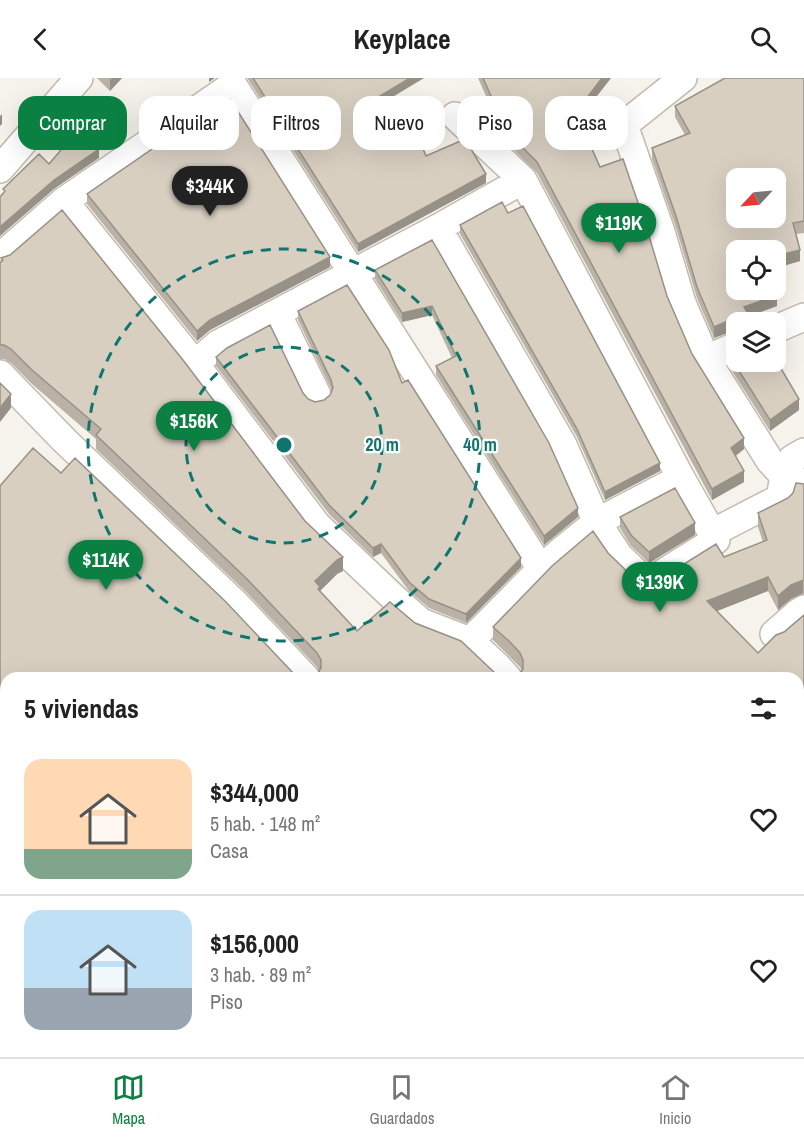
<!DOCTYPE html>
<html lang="es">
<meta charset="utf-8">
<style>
:root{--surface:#fff;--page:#f2f2f2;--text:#222;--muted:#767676;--line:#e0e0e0;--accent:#0b8043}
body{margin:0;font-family:"Archivo Narrow",sans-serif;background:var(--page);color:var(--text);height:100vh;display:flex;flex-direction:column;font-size:22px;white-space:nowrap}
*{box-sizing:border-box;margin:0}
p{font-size:20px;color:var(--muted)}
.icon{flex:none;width:33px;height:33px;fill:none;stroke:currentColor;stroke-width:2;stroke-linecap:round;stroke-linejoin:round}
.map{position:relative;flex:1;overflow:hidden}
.panel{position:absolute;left:0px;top:594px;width:804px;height:386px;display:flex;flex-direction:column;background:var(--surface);border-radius:18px 18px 0 0;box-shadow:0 6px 24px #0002}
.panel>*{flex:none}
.banner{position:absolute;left:18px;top:18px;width:768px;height:54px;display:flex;gap:12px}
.needle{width:39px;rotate:244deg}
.buttons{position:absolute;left:726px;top:90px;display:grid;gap:12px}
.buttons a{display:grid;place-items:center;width:60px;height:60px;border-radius:12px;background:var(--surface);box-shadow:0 6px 24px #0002;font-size:30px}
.price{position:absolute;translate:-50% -51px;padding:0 14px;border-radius:21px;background:var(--accent);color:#fff;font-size:20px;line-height:39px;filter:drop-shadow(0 2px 3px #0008)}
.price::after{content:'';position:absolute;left:50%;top:36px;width:18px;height:14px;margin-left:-9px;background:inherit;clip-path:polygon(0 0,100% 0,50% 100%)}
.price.active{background:#222;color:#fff}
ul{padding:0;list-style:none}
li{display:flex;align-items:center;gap:18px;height:150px;padding:0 24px}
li+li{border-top:2px solid var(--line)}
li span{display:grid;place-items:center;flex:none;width:168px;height:120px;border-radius:18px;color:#555}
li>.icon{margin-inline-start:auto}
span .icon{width:72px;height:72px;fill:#fffc;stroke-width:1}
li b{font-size:26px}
h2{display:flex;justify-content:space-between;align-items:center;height:72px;padding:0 24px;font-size:26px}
.pill{padding:0 21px;border-radius:18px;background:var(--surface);box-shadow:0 6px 24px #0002;font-size:21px;line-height:54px}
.pill.active{background:var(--accent);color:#fff}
header{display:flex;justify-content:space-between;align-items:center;height:78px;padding:0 24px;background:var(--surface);font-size:27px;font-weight:800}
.dock{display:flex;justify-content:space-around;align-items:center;height:84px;border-top:2px solid var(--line);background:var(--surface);font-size:16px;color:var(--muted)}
.dock a{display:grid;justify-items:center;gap:3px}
.dock .active{color:var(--accent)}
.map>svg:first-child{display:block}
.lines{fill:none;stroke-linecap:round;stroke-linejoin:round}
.street-casing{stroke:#c2bbae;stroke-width:30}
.street{stroke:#fff;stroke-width:27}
.wall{fill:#bab2a6}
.shaded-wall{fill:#979187}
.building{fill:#d8cfc1;stroke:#979187;stroke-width:1.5;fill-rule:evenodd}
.ring{fill:none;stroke:#0f766e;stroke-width:3;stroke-dasharray:10 8}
.centre{fill:#0f766e;stroke:#fff;stroke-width:3}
.ring-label{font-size:18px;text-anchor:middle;font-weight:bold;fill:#0f766e;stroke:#fff;stroke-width:4.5;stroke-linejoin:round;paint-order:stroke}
</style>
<header><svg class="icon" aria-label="back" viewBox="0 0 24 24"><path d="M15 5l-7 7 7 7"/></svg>Keyplace<svg class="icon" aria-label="search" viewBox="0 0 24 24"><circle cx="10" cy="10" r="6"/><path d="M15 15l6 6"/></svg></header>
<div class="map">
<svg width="804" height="979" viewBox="0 0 804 979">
<rect width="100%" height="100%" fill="#f6f3ec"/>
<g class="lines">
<!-- street casing -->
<g class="street-casing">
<path id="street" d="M683 0 624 47 661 154 682 225 706 281 770 383 784 398 804 405
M0 91 79 0
M64 123 195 286 317 447 394 520 421 544 470 563 498 589 508 600
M438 150 563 367 597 444 619 478 647 505 716 462 681 400 523 102 455 38
M0 179 64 123 233 7 541 491
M277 235 317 317
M776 251 804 239
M706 281 736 268
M195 286 218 266 438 150 523 102
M0 296 65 363 236 526 306 600
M712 455 780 420 784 398 792 381 804 374
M774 556 799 534 804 531
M470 563 541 491 561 473 597 444 681 400
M798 679 804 676
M0 739 6 744
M0 776 6 789
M0 961 6 958
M380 974 389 979
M667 974 670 979"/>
</g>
<!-- street -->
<use href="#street" class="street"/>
</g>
<!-- wall -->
<path class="wall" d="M97 0H122L110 13Z
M247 0H424L378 28 397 71 426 78 486 105 358 174Z
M478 0H611L587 30 591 45 583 50 600 89 667 218 692 276 744 371 736 378 744 404 712 422 537 95 507 65Z
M804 0V155L796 156 800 183 776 190V172H736L777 228 749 238 753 244H736V252L730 254 714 260 697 220 676 150 652 81V70L685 57 675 39V28Z
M87 116 330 189 210 252 197 263 87 126Z
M508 135 660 393 605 422 577 359 460 156V147Z
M432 162 578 439 544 467 436 297V288L452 280 432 237 402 244 375 201V192Z
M1 180 343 493 337 496 320 513 357 553 316 598 319 593 317 589 247 515 96 371V361L32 306 11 285 4 281H0V185Z
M298 233 402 305 521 489 466 545 429 530 409 513 381 475 373 479 329 436 216 288V279L303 315 308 321 315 324 324 322 330 317 331 311 298 242Z
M729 277 799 332 770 353 729 288Z
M804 406V516L791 521 778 532 768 513 717 533 758 575 804 537V655L518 598 522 593 520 589 493 562V549L608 475 636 502 642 506 648 507 724 479 763 464 758 449V435L788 420Z
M0 408 6 600V630L0 624Z
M620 439 695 457 649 485 631 468 620 450Z
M99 974H369L374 979H101Z
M412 974H496L489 979H422Z
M594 974H659L661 979H600Z
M709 974H798L804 979H711Z"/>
<!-- shaded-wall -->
<path class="shaded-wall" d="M112 0H122L110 13V2Z
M209 0H215L209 4Z
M410 0H424L375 29V21Z
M602 0H611L583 36V25Z
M591 34V45L579 53V42Z
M2 36V46L0 48V38Z
M99 71V80L54 111 0 158V149L54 102Z
M486 96V105L358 174V166Z
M800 172V183L776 190V178Z
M330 179V189L210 252 197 263V253L210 242Z
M777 217V228L744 240V229Z
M432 228V237L402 244V235Z
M730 242V254L714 260V249Z
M11 316V330L0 344V330Z
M799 321V332L770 353V342Z
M744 360V371L731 381V370Z
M660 385V393L605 422V414Z
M744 393V404L712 422V411Z
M578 430V439L544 467V458Z
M695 445V457L649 485V474Z
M381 466V475L373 479V470Z
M343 479V493L337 496 318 515 315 503 337 482Z
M521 480V489L466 545V536Z
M768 499V513L707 537V523Z
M803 501V515L791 521 778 532V518L791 507Z
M803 640V654L798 658V644Z
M804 744V755L798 758V747Z
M476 974H496L489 979H469Z
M713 974H721V979H713Z"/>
<!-- building -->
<path class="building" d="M253 0H410L375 21 397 71 419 61 426 78 465 61 486 96 358 166Z
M483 0H602L583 25 591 34 579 42 600 89 623 81 646 148 667 218 692 276 744 360 731 370 744 393 712 411 537 84 507 54Z
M725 0H804V143L793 145 800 172 776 178V172H736V212H775L777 217 744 229 753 244H745L737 241 730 242 714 249 697 209 676 138 652 70 690 55 675 28ZM736 100H776V140H736Z
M230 21 330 179 210 242 197 253 87 116 216 27Z
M78 52 99 71 54 102 0 149V119L5 113 3 111 39 76 49 86Z
M502 124 508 135 523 128 660 385 605 414 577 351 460 147Z
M62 132 183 282 305 443 343 479 337 482 315 503 320 509 318 511 357 553 390 524 415 545 461 563 497 597 502 600H312L316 598 321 590V582L317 575 247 501 96 357 101 351 32 292 11 271 4 267H0V185L3 182 1 180 10 177Z
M432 162 549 365 578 430 544 458 436 288 456 278 432 228 402 235 375 192Z
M347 207 389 272 402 305 408 302 521 480 466 536 429 521 409 504 381 466 373 470 329 427 216 279 227 270 270 247 303 315 308 321 315 324 324 322 330 317 333 310 331 302 298 233Z
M736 274V284H776V282L799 321 770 342 729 277Z
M0 305 11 316 0 330Z
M33 370 61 395 75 380 225 523 295 597 300 600H6V616L0 611V408Z
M796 405 804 406V502L791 507 778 518 768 499 707 523 758 575 776 557 784 554 804 537V641L803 640 798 644V600H514L518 598 523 591V582L520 575 510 564 493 549 552 488 593 453 608 475 636 502 642 506 648 507 655 504 716 466 724 479 767 462 758 435 788 420 793 415Z
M675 410 695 445 649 474 631 457 620 439Z
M804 706V744L798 747V708Z
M804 887V979H726L724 974H798V889Z
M6 971V974H43L46 979H0V974Z
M106 974H369L374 979H109Z
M444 974H476L469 979H454Z
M611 974H659L661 979H605Z"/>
<!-- distance rings -->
<g class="ring">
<circle cx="284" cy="367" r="98"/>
<circle cx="284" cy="367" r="196"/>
</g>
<circle cx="284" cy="367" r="9" class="centre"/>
<g class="ring-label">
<text x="382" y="373">20 m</text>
<text x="480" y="373">40 m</text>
</g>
</svg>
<div class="buttons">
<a><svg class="needle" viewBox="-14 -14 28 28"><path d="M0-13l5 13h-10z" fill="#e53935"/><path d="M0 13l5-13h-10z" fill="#767676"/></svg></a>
<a><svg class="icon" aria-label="locate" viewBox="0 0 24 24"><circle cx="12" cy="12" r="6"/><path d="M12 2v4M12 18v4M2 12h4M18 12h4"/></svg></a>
<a><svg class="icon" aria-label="layers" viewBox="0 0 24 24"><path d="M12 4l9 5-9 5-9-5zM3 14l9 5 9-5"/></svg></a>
</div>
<b class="price active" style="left:210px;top:139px">$344K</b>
<b class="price" style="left:619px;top:176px">$119K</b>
<b class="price" style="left:194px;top:374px">$156K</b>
<b class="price" style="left:106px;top:513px">$114K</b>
<b class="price" style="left:660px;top:535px">$139K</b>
<div class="banner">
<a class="pill active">Comprar</a>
<a class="pill">Alquilar</a>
<a class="pill">Filtros</a>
<a class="pill">Nuevo</a>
<a class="pill">Piso</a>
<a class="pill">Casa</a>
</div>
<section class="panel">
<h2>5 viviendas<svg class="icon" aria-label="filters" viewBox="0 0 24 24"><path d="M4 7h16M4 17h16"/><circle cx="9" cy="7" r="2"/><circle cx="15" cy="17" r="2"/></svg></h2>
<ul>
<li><span style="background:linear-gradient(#ffd9b3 75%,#7fa58c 0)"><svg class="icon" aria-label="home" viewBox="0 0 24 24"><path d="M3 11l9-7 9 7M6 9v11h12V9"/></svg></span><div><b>$344,000</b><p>5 hab. · 148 m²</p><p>Casa</p></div><svg class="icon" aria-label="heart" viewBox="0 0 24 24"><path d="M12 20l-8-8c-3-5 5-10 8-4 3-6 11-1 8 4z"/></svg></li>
<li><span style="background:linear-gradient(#bfe0f5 65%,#9aa5b1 0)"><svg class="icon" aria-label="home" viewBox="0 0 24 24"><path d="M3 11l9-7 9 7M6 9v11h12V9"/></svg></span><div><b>$156,000</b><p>3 hab. · 89 m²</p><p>Piso</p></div><svg class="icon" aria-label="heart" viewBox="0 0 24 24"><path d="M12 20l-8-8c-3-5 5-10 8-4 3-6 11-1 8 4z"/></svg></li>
</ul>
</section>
</div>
<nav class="dock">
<a class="active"><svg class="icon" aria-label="map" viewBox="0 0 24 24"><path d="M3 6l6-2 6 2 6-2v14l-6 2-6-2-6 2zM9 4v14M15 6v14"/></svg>Mapa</a>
<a><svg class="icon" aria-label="saved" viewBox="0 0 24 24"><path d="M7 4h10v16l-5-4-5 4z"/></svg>Guardados</a>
<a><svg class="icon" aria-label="home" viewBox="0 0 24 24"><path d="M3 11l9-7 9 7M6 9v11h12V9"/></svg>Inicio</a>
</nav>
